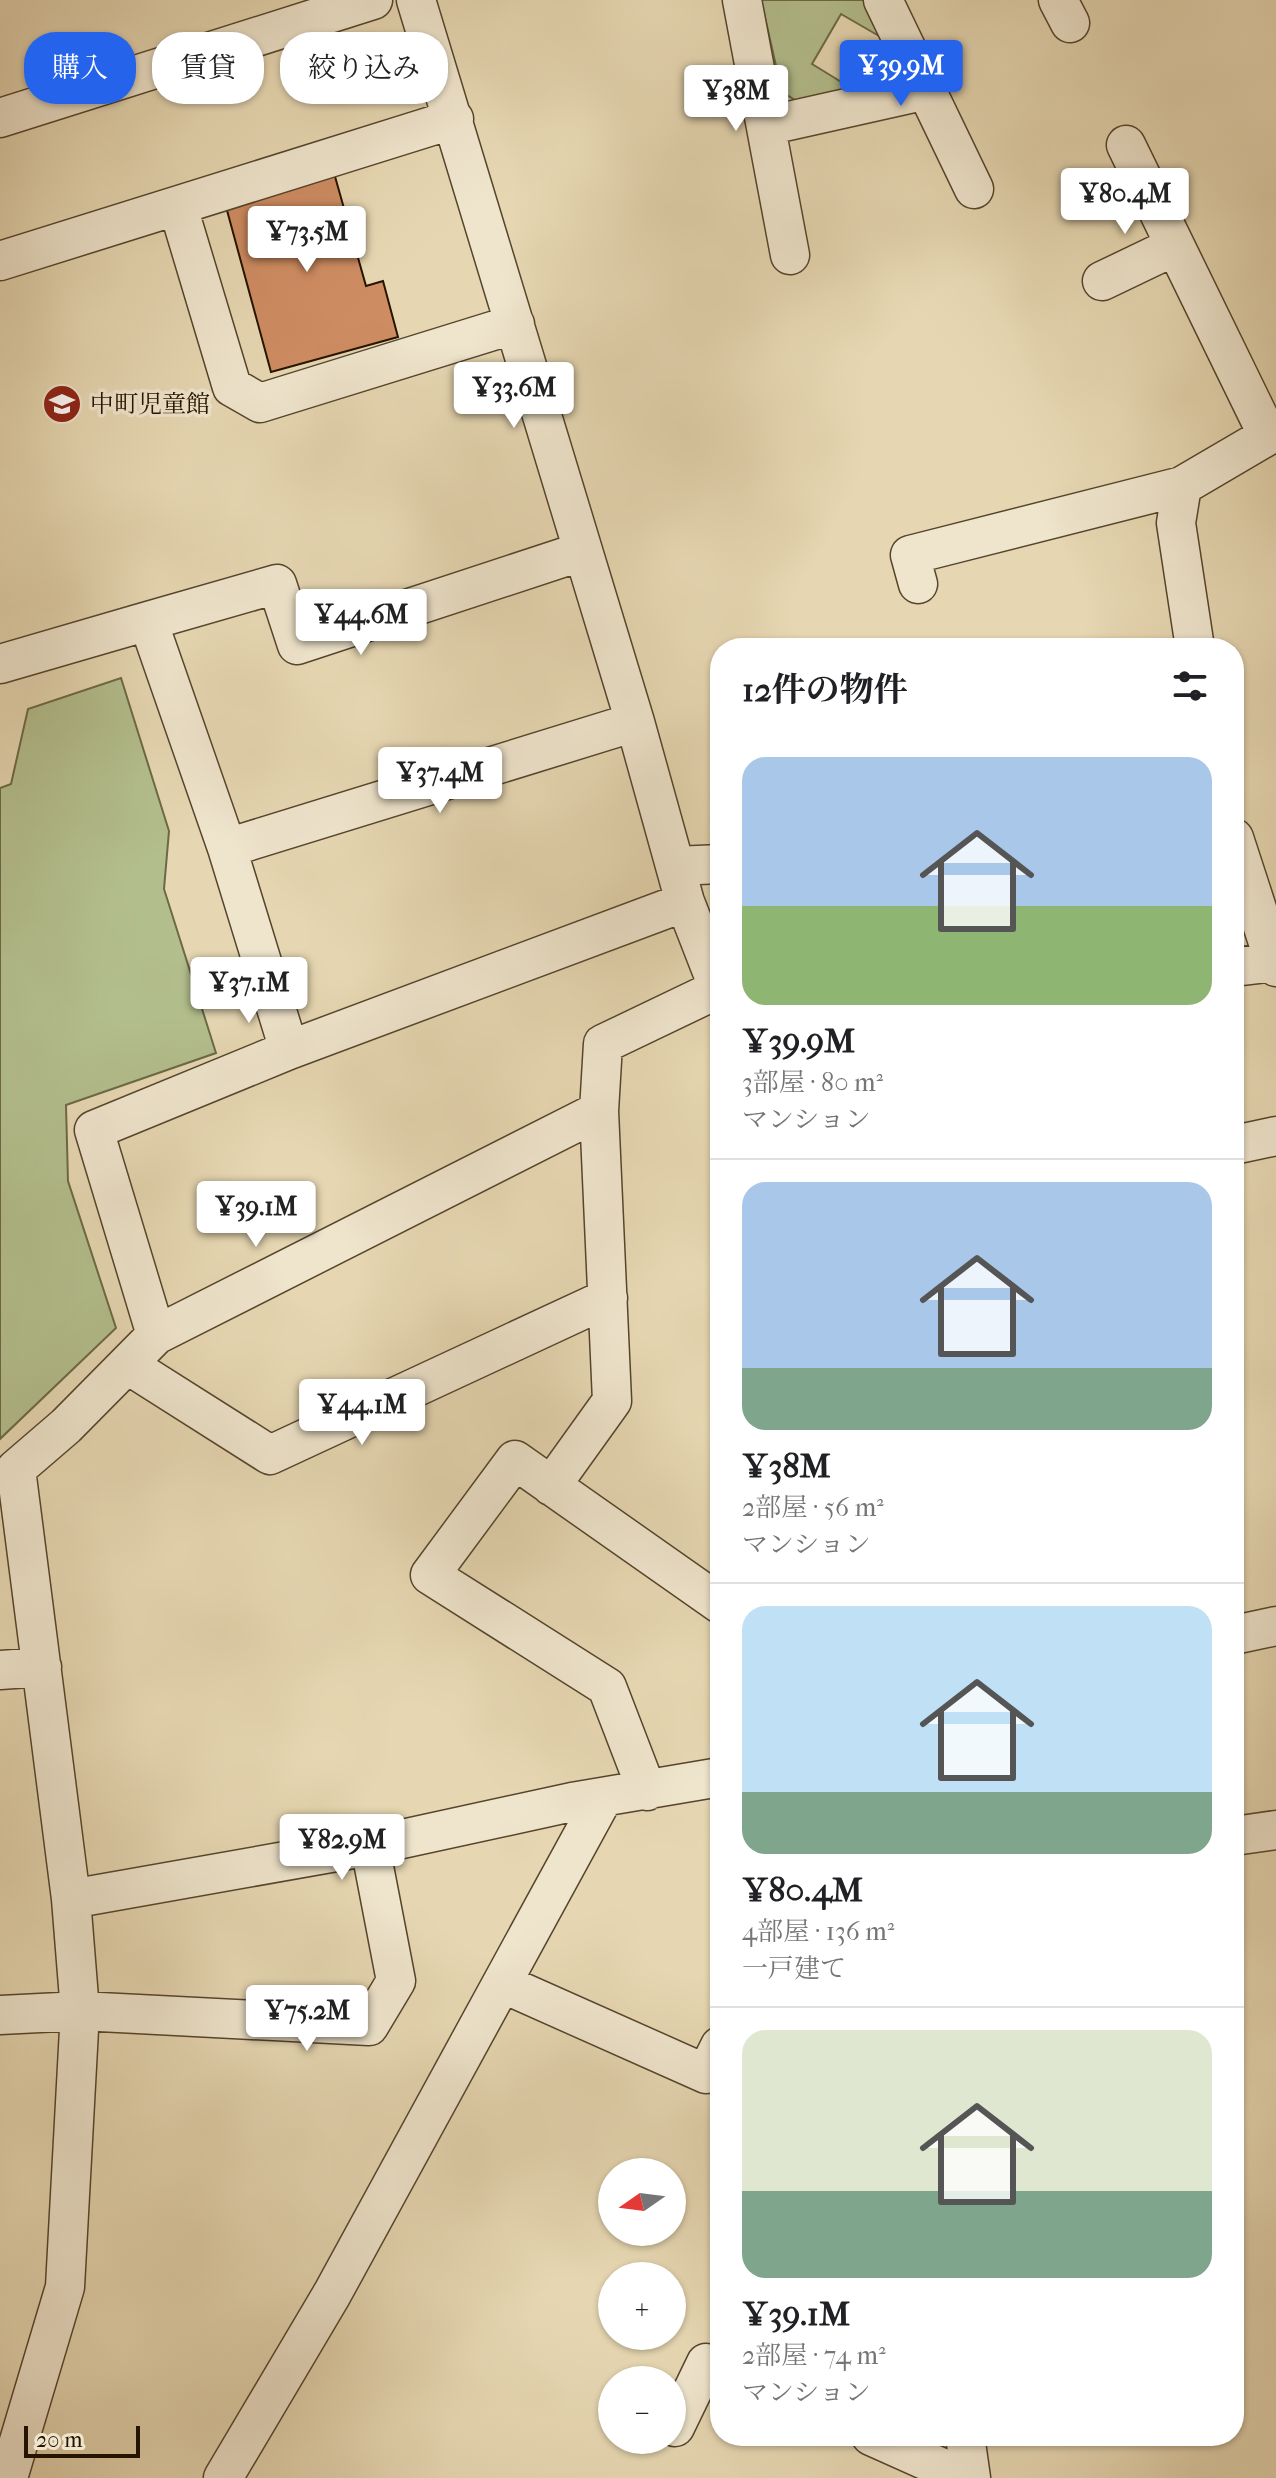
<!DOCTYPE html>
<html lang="ja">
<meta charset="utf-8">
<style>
:root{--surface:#fff;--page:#f6f6f6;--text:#202124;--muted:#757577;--line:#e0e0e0;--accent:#2563eb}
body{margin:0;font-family:"IM FELL French Canon","Noto Serif JP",serif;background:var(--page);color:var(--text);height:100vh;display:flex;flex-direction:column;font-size:30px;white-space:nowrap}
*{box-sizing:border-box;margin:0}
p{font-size:26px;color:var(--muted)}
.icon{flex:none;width:44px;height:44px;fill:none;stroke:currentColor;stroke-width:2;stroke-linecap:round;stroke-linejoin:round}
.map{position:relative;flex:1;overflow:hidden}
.panel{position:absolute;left:710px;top:638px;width:534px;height:1808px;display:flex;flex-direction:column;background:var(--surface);border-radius:32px;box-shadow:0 2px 6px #0004}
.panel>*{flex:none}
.top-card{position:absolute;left:24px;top:32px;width:566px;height:72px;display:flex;gap:16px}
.needle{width:52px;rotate:256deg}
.controls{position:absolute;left:598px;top:2158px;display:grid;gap:16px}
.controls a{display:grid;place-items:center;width:88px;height:88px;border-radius:50%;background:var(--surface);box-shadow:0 2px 6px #0004;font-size:40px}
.scale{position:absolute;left:24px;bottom:20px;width:116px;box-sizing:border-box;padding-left:8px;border:4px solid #251400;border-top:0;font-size:22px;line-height:28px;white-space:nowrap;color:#251400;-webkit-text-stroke:6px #efe5cd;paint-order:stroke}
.price{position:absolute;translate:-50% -68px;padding:0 18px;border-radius:8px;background:#fff;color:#222;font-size:26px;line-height:52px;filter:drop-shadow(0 2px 4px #0008)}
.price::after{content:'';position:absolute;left:50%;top:48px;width:24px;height:18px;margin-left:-12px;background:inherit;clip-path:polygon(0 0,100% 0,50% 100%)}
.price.active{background:var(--accent);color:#fff}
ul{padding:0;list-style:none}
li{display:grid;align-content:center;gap:16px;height:424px;padding:0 32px}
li+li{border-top:2px solid var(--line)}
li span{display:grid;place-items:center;height:248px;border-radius:24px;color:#555}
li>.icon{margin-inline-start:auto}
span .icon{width:144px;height:144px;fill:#fffc;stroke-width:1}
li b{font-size:34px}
h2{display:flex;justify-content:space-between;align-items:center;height:96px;padding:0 32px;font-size:34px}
.tag{padding:0 28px;border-radius:32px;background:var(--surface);box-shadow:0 2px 6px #0004;font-size:28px;line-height:72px}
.tag.active{background:var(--accent);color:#fff}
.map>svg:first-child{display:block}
.green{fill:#b3be8d;stroke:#6c6946;stroke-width:2}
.building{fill:#ce8c62;stroke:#251400;stroke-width:2}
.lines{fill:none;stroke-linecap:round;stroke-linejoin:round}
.minor-casing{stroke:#55452c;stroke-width:41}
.minor{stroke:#efe5cd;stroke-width:38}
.labels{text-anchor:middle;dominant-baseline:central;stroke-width:7;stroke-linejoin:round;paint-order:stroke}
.poi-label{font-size:24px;fill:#251400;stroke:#efe5cd;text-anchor:start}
</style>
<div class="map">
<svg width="1276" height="2478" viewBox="0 0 1276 2478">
<rect width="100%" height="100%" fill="#e6d7b2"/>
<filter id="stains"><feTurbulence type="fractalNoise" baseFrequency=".0025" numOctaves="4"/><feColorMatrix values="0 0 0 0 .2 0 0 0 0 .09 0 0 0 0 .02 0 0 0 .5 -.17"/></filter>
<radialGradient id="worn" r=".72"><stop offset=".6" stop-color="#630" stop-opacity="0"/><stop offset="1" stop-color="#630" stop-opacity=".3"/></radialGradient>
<!-- green -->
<path class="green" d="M761 0H865L886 40 841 14 812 64 856 91 800 103 782 92Z
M121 678 169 831 164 889 216 1053 66 1105 68 1181 116 1328 0 1439V788L11 784 28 709Z"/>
<!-- building -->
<path class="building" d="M334 173 366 286 383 281 398 337 271 372 225 203Z"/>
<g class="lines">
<!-- minor casing -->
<g class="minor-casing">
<path id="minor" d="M416 0 635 722 685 902 720 992
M742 0 790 255
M883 0 974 189
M1058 0 1070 23
M0 118 373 0
M766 126 927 90
M1126 145 1268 436
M178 207 232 387 260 403 515 324
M0 261 454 119
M1102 281 1175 246
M918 584 910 555 1182 486
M148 621 277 584 297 645 583 551
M1195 648 1176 523 1182 486 1276 431
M0 664 148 621 227 848 289 1050 685 902
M1234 838 1276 967
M227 848 635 722
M676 866 720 864
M1234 967 1275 962
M1234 1145 1276 1136
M156 1335 94 1130 289 1050
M128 1365 270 1455 608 1298
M551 1486 612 1401 599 1111
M1234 1635 1276 1626
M0 1670 42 1667
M647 1791 607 1687 430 1575 515 1460 720 1604
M1234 1836 1276 1830
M71 1899 370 1846 572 1802 720 1777
M504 1984 706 2074 720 2046
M0 2015 80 2011 369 2026 396 1981 370 1846
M675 2427 706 2363 720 2369
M871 2436 965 2478
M965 2436 971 2478
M8 2478 65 2287 80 2011 71 1899 16 1469 66 1426 156 1335 599 1111 603 1044 720 988
M223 2478 332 2294 603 1798"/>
</g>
<!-- minor -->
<use href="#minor" class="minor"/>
</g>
<!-- icons -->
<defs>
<g id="school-disc" transform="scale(2)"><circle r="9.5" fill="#8f2418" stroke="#efe5cd"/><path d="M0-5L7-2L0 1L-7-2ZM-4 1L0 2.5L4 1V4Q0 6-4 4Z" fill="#fff"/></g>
</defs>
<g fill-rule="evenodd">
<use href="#school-disc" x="62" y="404"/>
</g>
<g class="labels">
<!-- poi labels -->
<g class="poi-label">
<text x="90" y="404">中町児童館</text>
</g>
</g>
<rect width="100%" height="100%" filter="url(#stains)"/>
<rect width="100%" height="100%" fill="url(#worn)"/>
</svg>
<div class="controls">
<a><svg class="needle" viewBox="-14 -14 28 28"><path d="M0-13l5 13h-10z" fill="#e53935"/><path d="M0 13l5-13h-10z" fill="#757577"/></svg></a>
<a>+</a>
<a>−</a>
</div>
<div class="scale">20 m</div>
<b class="price active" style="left:901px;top:108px">¥39.9M</b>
<b class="price" style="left:736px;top:133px">¥38M</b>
<b class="price" style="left:1125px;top:236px">¥80.4M</b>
<b class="price" style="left:307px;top:274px">¥73.5M</b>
<b class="price" style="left:514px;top:430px">¥33.6M</b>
<b class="price" style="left:361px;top:657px">¥44.6M</b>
<b class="price" style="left:440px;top:815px">¥37.4M</b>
<b class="price" style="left:249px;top:1025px">¥37.1M</b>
<b class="price" style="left:256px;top:1249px">¥39.1M</b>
<b class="price" style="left:362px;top:1447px">¥44.1M</b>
<b class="price" style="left:342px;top:1882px">¥82.9M</b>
<b class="price" style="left:307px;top:2053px">¥75.2M</b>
<div class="top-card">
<a class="tag active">購入</a>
<a class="tag">賃貸</a>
<a class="tag">絞り込み</a>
</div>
<section class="panel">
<h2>12件の物件<svg class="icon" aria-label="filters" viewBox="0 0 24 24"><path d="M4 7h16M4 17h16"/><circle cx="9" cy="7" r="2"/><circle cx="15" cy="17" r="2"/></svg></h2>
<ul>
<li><span style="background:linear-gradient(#a9c7e8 60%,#8fb573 0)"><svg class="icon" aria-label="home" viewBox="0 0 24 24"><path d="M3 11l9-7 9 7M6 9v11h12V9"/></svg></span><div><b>¥39.9M</b><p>3部屋 · 80 m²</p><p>マンション</p></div></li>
<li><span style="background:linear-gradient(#a9c7e8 75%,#7fa58c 0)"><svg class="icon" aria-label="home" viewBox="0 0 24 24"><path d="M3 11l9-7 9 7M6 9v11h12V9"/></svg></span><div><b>¥38M</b><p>2部屋 · 56 m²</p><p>マンション</p></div></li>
<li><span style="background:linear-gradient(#bfe0f5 75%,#7fa58c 0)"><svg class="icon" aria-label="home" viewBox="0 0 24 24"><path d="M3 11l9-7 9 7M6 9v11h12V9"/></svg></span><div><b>¥80.4M</b><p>4部屋 · 136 m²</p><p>一戸建て</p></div></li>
<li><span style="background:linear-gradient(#dfe7d0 65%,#7fa58c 0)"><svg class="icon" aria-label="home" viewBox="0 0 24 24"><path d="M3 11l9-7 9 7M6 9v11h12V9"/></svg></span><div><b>¥39.1M</b><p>2部屋 · 74 m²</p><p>マンション</p></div></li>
</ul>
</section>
</div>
